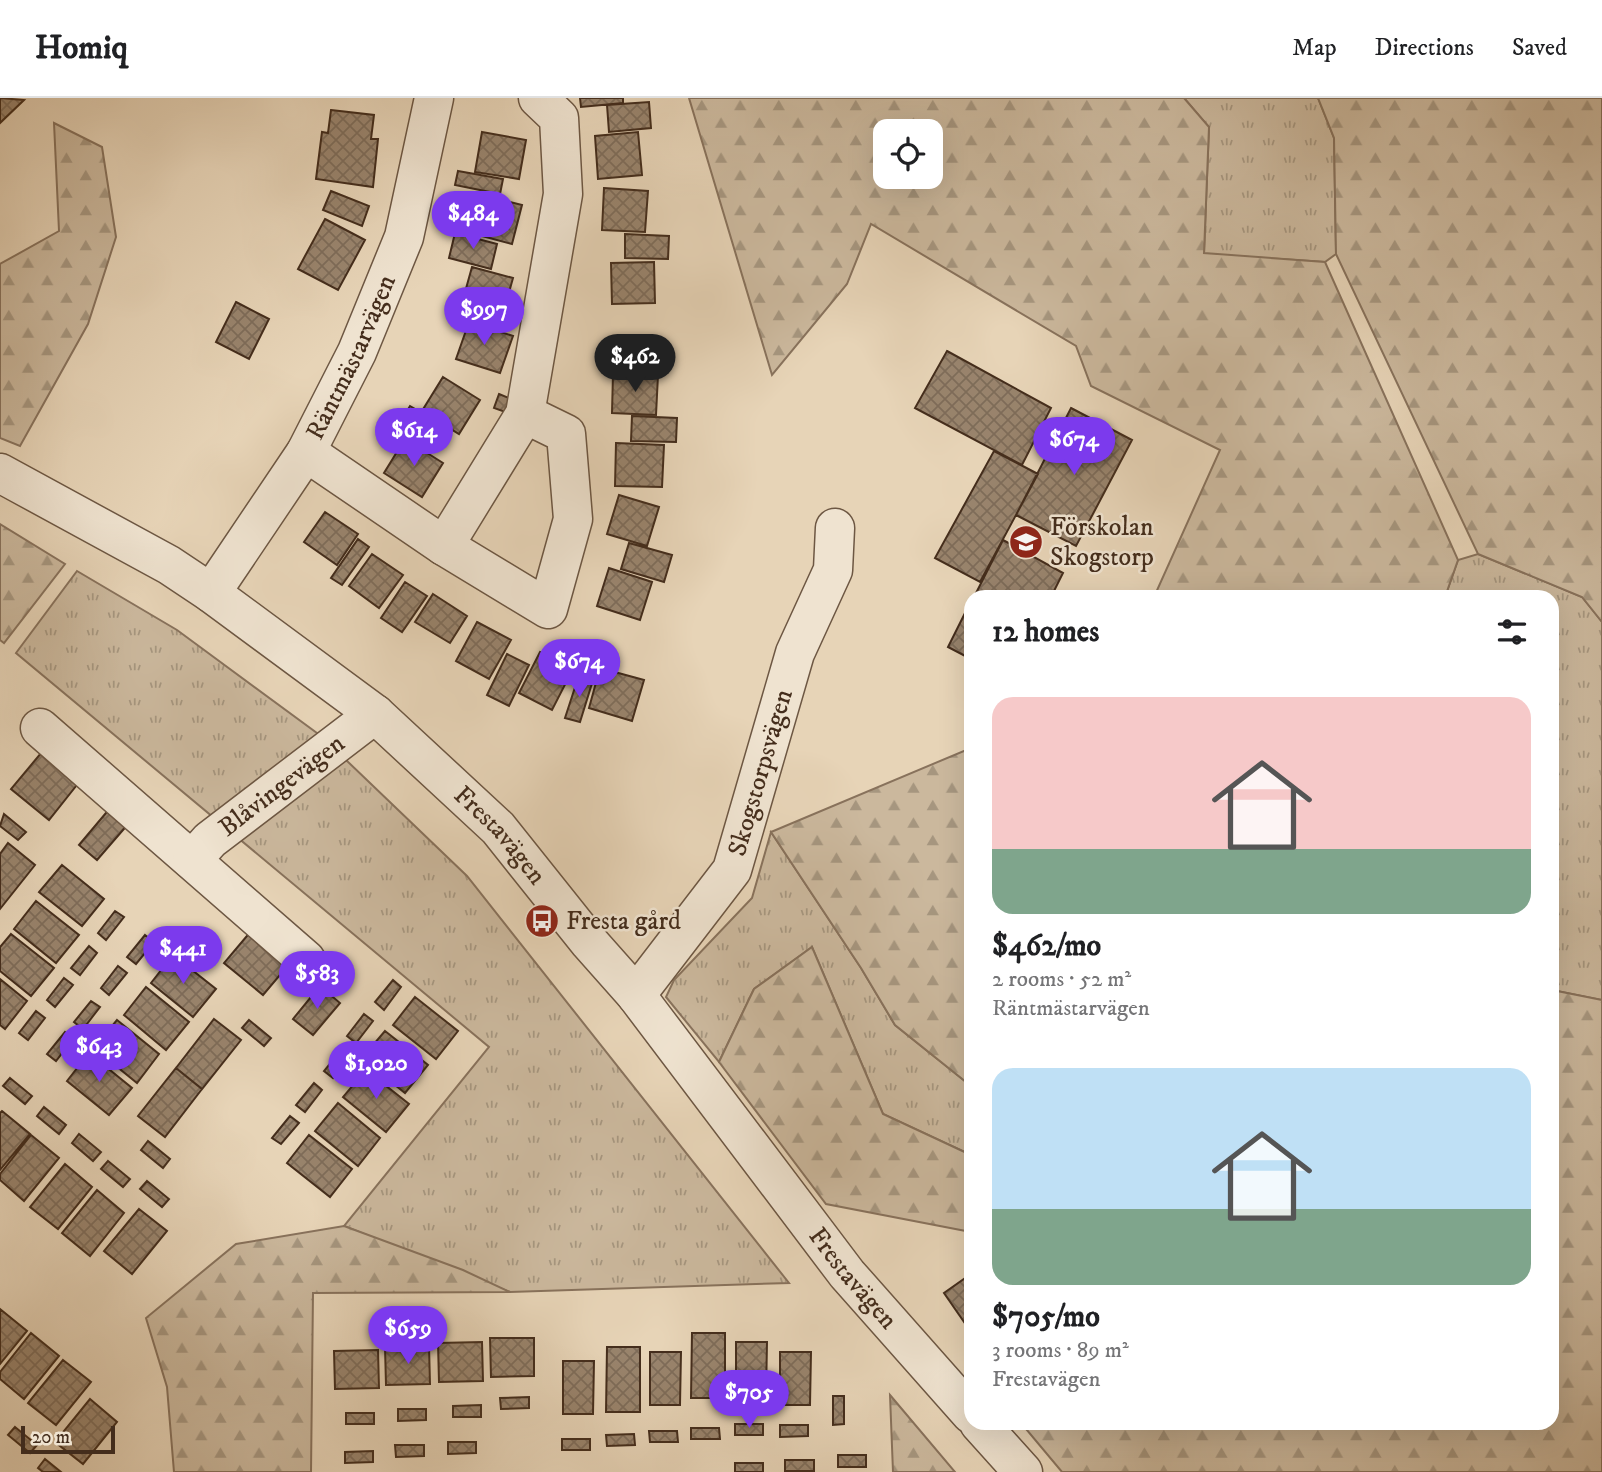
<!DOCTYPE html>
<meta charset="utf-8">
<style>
:root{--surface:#fff;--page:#f2f2f2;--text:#202124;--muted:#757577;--line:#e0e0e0;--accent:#7c3aed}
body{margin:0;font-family:"IM FELL DW Pica",serif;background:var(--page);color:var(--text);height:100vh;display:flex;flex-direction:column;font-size:26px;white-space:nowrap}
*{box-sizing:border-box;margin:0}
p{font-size:23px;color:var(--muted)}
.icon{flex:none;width:38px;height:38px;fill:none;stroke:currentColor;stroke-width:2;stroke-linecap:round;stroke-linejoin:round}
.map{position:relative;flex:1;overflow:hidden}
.panel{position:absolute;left:964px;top:492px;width:595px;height:840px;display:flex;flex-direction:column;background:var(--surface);border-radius:21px;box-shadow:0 7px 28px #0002}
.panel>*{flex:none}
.buttons{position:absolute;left:873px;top:21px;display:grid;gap:14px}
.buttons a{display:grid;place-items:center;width:70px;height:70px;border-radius:14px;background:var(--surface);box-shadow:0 7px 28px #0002;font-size:35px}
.scale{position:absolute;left:21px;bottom:18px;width:94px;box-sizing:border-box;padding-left:7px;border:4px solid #442d1c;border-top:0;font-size:19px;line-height:24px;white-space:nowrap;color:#442d1c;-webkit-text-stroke:5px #efe3d0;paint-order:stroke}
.price{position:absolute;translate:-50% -60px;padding:0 16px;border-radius:24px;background:var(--accent);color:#fff;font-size:23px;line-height:46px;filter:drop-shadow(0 2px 4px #0008)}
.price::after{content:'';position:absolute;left:50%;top:42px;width:21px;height:16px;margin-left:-10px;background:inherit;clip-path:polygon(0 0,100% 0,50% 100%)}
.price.selected{background:#222;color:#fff}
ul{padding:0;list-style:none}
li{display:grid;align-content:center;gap:14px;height:371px;padding:0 28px}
li span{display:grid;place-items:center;height:217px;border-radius:21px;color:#555}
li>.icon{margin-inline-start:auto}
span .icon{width:126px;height:126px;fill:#fffc;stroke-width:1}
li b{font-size:30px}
h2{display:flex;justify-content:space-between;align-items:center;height:84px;padding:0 28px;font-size:30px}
header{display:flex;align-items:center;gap:42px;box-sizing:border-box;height:98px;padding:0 35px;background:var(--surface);border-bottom:2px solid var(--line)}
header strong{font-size:33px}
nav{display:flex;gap:38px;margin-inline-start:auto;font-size:24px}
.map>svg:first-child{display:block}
.grass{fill:url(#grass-tufts);stroke:#88725c;stroke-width:2}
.forest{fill:url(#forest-firs);stroke:#88725c;stroke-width:2;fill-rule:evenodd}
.building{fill:url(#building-cross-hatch);stroke:#442d1c;stroke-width:2}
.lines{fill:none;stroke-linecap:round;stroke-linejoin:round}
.minor-casing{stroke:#6d5743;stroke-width:41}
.minor{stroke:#efe3d0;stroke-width:38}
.labels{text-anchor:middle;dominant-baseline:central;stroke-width:5;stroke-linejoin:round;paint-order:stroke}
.street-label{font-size:26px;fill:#442d1c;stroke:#efe3d0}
.poi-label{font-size:26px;fill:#442d1c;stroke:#efe3d0;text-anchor:start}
</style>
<header>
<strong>Homiq</strong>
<nav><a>Map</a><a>Directions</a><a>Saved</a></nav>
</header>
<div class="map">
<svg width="1602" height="1374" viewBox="0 0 1602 1374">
<defs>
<pattern id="grass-tufts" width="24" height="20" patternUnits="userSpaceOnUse" patternTransform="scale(1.75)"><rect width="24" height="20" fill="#cbb89d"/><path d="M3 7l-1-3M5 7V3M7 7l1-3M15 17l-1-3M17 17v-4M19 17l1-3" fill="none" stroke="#a6967f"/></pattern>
<pattern id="forest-firs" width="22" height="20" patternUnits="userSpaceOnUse" patternTransform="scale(1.75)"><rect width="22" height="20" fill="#cbb89d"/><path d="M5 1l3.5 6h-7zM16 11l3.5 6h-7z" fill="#a6967f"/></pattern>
<pattern id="building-cross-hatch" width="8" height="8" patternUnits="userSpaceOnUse" patternTransform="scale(1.75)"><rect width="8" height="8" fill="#99846d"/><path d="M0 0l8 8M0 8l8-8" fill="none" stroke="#7e6c59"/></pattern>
</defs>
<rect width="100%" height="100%" fill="#e7d4b7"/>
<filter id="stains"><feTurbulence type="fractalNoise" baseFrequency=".00286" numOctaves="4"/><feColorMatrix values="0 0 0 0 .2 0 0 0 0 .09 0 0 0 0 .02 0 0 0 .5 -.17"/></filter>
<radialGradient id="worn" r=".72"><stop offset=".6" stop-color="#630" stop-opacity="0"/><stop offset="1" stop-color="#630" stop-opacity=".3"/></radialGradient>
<!-- grass -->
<path class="grass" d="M1184 0H1318L1334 40 1336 156 1325 164 1204 156 1209 29Z
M1478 456 1582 499 1602 524V902L1552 892V499H1445L1458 462Z
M77 473 177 532 321 638 467 778 789 1185 510 1194 344 1128 489 949 16 555Z
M771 734 861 870 895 927 971 988V1057L883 1016 812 849 754 891 719 964 666 899 674 882 752 800Z"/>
<!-- forest -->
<path class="forest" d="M689 0H1184L1209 29 1204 155 1325 164 1458 462 1445 499H1154L1220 352 1091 288 1076 248 871 126 847 186 772 277ZM886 33H931V79H886Z
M1318 0H1602V524L1582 499 1478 456 1336 156 1334 40Z
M54 25 102 49 116 139 88 226 20 348 0 340V166L59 133Z
M0 426 65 466 4 545 0 542Z
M971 650V988L895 927 861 870 771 734Z
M812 849 883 1016 971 1057V1134L826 1106 719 964 754 891Z
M1552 892 1602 902V1374H1062L1021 1325H1552Z
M344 1128 463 1172 510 1194 313 1195 311 1374H174L167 1289 146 1220 236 1146Z
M890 1297 955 1374H893Z"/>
<!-- building -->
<path class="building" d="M0 0 24 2 0 25Z
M580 0H623V5L581 9Z
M649 4 651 30 609 34 607 7Z
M331 12 374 17 371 41H378L373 89 316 81 322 34 328 35Z
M482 34 526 42 519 81 475 74Z
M638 34 642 77 598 81 595 38Z
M458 73 503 81 500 96 455 87Z
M604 90 648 93 645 134 602 132Z
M331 93 369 108 362 128 323 112Z
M477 96 522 107 512 146 467 134Z
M325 121 365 142 338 192 298 171Z
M455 135 497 146 491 171 449 160Z
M625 136 669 138 668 161 625 160Z
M654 164 655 205 612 206 611 165Z
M472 169 513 180 503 216 462 205Z
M236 204 269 221 249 261 216 244Z
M469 224 513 238 500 275 456 261Z
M947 253 1051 310 1022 367 915 310Z
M613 276 658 277 656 317 612 315Z
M443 279 480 302 459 336 422 313Z
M499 296 516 303 511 316 494 310Z
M410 308 443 327 429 351 396 331Z
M1071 310 1132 342 1076 448 1016 417Z
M632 318 677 320 676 344 631 343Z
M405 341 443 365 422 399 384 375Z
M616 345 664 347 662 389 615 388Z
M994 353 1038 376 980 484 935 460Z
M619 397 659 409 647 448 607 436Z
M325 414 358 436 337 467 304 444Z
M358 441 369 449 342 487 331 480Z
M1003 442 1063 475 1051 499H974Z
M629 445 672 457 664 484 621 471Z
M372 456 403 477 379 510 349 488Z
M609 470 652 484 640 522 597 508Z
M405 484 427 498 402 534 381 520Z
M433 496 467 518 450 545 415 524Z
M971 503V561L948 549Z
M477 524 511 542 489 581 456 563Z
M540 554 573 571 552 612 519 595Z
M507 556 529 567 509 608 487 597Z
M600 570 644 582 632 623 589 610Z
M579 577 593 582 580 624 565 620Z
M47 648 84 678 49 722 11 691Z
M111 709 129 725 97 762 79 747Z
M4 716 26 734 18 742 0 728Z
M8 745 35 767 0 811V756Z
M62 767 104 801 82 828 39 794Z
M36 803 79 837 56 865 14 831Z
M115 813 124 819 106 842 98 835Z
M252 832 291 864 263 897 224 865Z
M11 836 54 870 31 898 0 873V849Z
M145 837 154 844 136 866 127 859Z
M89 848 97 855 80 877 71 870Z
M173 857 216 891 193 919 151 885Z
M118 868 127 875 109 897 101 890Z
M64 880 73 887 55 909 47 902Z
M0 881 27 903 5 931 0 927Z
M393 882 401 889 384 912 375 904Z
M320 888 340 905 313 937 293 921Z
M146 889 189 924 166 952 124 917Z
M415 899 458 933 436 961 393 927Z
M91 903 100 909 83 931 74 924Z
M36 913 45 920 28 942 19 935Z
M364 916 373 923 356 945 347 938Z
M214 921 241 942 202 991 176 970Z
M117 922 159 956 137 985 94 950Z
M249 922 271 940 264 948 242 930Z
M385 933 428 967 405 995 362 960Z
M65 934 73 941 56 963 47 956Z
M342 951 350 958 333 980 324 973Z
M89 955 132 990 109 1017 67 983Z
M176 970 202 991 165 1039 138 1018Z
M366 972 409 1006 386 1034 343 999Z
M10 980 32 998 25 1006 3 988Z
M314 985 322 992 305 1014 296 1007Z
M338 1005 380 1040 358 1068 315 1033Z
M44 1009 66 1027 59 1036 37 1018Z
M2 1013 30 1036 0 1072V1015Z
M290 1018 299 1025 281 1046 272 1040Z
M79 1036 101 1054 93 1063 72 1045Z
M31 1037 59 1060 24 1103 0 1082V1076Z
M309 1037 352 1071 330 1099 287 1065Z
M148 1043 170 1061 163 1070 141 1052Z
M108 1063 130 1081 123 1089 101 1071Z
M65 1066 92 1089 58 1131 30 1109Z
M147 1083 169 1101 162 1109 140 1091Z
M97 1092 124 1115 90 1158 62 1135Z
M139 1111 167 1133 132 1176 104 1153Z
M971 1176V1234L944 1195Z
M0 1211 27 1233 0 1266Z
M31 1235 59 1258 24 1301 0 1281V1274Z
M692 1235H725V1300H691Z
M490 1240H534V1278L491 1279Z
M482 1244 483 1283 439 1284 438 1245Z
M736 1244H767L766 1297H736Z
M429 1248 430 1286 386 1287 385 1249Z
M607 1249H640V1314H606Z
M378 1252 379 1290 335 1291 334 1253Z
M650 1254H681L680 1307H650Z
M780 1254H811L810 1307H780Z
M63 1262 91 1284 56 1327 28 1305Z
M563 1263H594L593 1316H563Z
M833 1298H844V1326L833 1327Z
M529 1299V1310L501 1311 500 1300Z
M90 1301 117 1324 83 1366 55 1344Z
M481 1307V1319H453V1308Z
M398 1311H426V1322L398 1323Z
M346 1315H374V1326H346Z
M735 1326H763V1337H735Z
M780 1327H808V1338L780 1339Z
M15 1329 37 1347 30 1355 8 1337Z
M691 1330H719L720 1341H691Z
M649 1333H677L678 1344H650Z
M634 1336 635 1347 607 1348 606 1337Z
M562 1341H590V1352H562Z
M448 1344H476V1355L448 1356Z
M395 1347H424V1358L396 1359Z
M373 1353V1364L345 1365V1354Z
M838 1357H866V1369H838Z
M45 1361 61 1374H43L38 1370Z
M785 1362H814V1373H785Z
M735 1365H763V1374H735Z"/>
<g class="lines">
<!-- minor casing -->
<g class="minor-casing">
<g id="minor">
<path d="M306 354 444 448 548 511 573 421 566 336 525 316"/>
<path id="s1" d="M0 375 169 467 211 495 375 616 498 730 589 844 636 897 847 1176 971 1316"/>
<path d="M444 448 525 316 563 96 559 20 538 0"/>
<path id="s2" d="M211 495 306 354 357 254 404 139 434 0"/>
<path d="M40 630 306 862"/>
<path id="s3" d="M192 762 210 742 375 616"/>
<path id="s4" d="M636 897 732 772 795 555 833 472 835 430"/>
<path d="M979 1325 1023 1374"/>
</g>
</g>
<!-- minor -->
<use href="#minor" class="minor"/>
</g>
<!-- icons -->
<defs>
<g id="school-disc" transform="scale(1.75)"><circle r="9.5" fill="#8f2418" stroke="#efe3d0"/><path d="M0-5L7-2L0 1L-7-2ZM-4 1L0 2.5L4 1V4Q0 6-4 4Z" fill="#fff"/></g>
<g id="bus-disc" transform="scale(1.75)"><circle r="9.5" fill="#8f2418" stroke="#efe3d0"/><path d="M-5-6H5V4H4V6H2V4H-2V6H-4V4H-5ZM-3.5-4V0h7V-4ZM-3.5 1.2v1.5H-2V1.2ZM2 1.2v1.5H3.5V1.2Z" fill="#fff"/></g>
</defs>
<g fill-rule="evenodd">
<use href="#school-disc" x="1026" y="444"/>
<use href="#bus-disc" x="542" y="823"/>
</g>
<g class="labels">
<!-- street labels -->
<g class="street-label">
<text stroke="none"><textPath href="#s2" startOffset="275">Räntmästarvägen</textPath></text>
<text stroke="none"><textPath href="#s4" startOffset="259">Skogstorpsvägen</textPath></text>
<text stroke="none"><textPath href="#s3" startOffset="117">Blåvingevägen</textPath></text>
<text stroke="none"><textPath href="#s1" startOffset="621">Frestavägen</textPath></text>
<text stroke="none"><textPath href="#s1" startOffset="1188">Frestavägen</textPath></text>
</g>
<!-- poi labels -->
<g class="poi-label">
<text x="1050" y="429">Förskolan<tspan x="1050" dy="30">Skogstorp</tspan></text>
<text x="566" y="823">Fresta gård</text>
</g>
</g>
<rect width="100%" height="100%" filter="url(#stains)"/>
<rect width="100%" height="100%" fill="url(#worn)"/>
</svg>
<div class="buttons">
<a><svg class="icon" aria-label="locate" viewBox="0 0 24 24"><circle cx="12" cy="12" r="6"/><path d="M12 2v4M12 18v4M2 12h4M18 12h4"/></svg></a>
</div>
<div class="scale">20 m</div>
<b class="price" style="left:473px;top:153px">$484</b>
<b class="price" style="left:484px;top:249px">$997</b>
<b class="price selected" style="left:635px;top:296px">$462</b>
<b class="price" style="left:414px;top:370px">$614</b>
<b class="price" style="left:1074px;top:379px">$674</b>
<b class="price" style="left:579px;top:601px">$674</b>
<b class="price" style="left:183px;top:888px">$441</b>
<b class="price" style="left:317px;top:913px">$583</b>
<b class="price" style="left:99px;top:986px">$643</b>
<b class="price" style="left:376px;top:1003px">$1,020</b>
<b class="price" style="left:408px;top:1268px">$659</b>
<b class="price" style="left:749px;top:1332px">$705</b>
<section class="panel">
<h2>12 homes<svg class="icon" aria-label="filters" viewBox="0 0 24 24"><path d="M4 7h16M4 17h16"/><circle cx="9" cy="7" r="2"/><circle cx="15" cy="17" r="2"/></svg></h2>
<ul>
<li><span style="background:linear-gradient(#f6c9c9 70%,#7fa58c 0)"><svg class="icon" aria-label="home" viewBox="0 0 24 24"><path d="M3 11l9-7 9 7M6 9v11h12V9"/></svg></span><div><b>$462/mo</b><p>2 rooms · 52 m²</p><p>Räntmästarvägen</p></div></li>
<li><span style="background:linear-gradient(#bfe0f5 65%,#7fa58c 0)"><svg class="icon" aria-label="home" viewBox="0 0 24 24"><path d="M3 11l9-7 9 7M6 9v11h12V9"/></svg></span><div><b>$705/mo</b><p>3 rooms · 89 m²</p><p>Frestavägen</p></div></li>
</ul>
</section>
</div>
